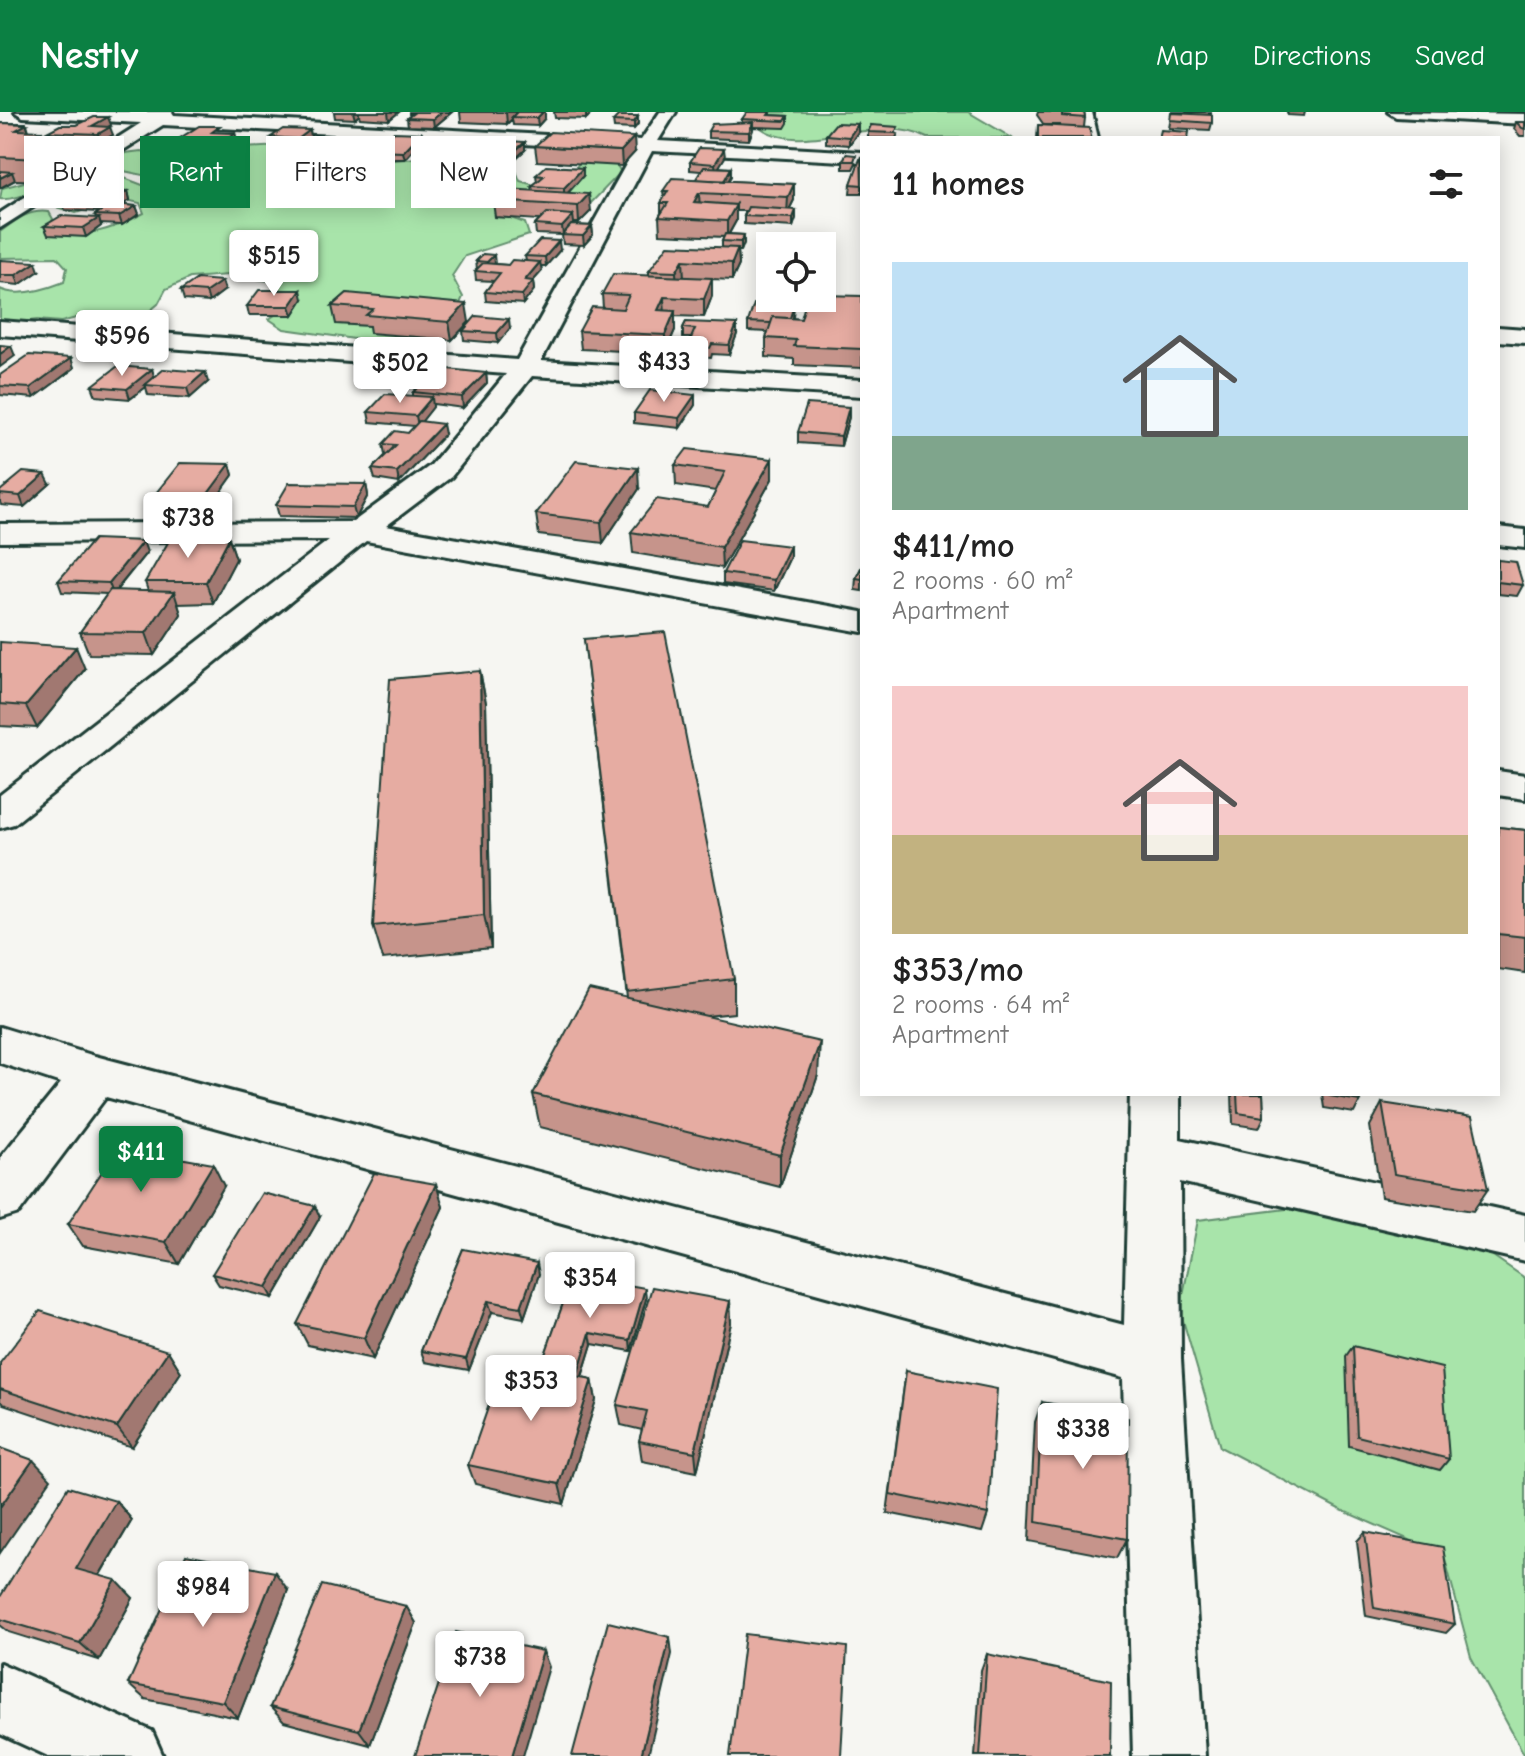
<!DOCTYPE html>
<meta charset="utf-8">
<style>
:root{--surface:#fff;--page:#f6f6f6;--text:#222;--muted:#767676;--accent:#0b8043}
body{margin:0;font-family:"Comic Neue",sans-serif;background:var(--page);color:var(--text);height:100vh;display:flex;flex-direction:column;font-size:30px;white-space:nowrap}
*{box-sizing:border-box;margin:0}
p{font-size:26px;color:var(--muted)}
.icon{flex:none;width:44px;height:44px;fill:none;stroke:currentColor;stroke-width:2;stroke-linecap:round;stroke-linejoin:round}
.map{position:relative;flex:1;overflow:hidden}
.panel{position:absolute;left:860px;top:24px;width:640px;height:960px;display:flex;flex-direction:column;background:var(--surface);border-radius:0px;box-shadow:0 4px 20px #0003}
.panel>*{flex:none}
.top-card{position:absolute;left:24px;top:24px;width:716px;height:72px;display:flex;gap:16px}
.fabs{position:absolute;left:756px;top:120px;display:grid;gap:16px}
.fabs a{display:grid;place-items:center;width:80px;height:80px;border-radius:0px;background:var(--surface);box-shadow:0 4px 20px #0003;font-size:40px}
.price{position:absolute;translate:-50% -68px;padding:0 18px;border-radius:8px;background:#fff;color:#222;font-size:26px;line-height:52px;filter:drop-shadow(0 2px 4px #0008)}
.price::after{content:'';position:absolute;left:50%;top:48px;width:24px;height:18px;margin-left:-12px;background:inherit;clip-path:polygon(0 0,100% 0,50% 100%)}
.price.on{background:var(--accent);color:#fff}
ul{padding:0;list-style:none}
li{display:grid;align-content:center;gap:16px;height:424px;padding:0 32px}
li span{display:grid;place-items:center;height:248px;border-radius:0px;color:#555}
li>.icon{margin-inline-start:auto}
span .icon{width:144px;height:144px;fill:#fffc;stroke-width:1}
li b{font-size:34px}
h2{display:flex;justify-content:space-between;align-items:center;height:96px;padding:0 32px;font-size:34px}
.pill{padding:0 28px;border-radius:0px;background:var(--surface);box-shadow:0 4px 20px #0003;font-size:28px;line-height:72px}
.pill.on{background:var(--accent);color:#fff}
header{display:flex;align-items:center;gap:48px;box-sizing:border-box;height:112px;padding:0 40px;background:var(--accent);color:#fff}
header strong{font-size:38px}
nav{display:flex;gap:44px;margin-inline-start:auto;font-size:28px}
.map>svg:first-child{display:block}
.green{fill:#a8e4aa;stroke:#64906f;stroke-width:2}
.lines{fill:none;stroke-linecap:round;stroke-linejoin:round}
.minor-casing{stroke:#1f3d34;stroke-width:6}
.minor{fill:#f6f6f2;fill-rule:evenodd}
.wall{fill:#c6948b;stroke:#1f3d34;stroke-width:2}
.shaded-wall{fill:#a17871;stroke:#1f3d34;stroke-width:2}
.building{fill:#e6aca2;stroke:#1f3d34;stroke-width:2}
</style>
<header>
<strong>Nestly</strong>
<nav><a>Map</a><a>Directions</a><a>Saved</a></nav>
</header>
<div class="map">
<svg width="1525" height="1644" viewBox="0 0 1525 1644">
<rect width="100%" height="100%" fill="#f6f6f2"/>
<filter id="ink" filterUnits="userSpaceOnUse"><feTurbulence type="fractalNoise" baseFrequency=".0125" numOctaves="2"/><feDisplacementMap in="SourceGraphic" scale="16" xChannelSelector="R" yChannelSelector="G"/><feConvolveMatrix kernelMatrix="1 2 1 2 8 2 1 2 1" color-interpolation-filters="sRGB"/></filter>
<g filter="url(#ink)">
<!-- green -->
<path class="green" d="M751 0H968L1012 26H927C880 0 799 45 761 16 757 12 754 5 751 0Z
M34 19 75 29 81 36C79 44 78 54 71 60 58 71 17 89 0 87L2 76 35 67 15 20Z
M299 33 358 51 417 46 438 54 474 51 514 54 520 69 548 77 574 58 582 47 614 49 621 60 588 94 499 102 525 111 529 123 465 144 452 164 463 185 447 219 428 230 397 233 284 217 269 207 295 190 271 169 228 163 190 166 166 177 158 192 140 207 112 208 95 201 61 210 37 208 0 213V177C18 186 46 177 64 170L67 156 57 145 0 146V120C16 108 29 97 49 100L53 107 47 118C83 128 112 118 144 101L140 91 122 87 76 101 52 94 45 83 85 71 78 62H114L145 74H167V68L124 59 115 51 125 41 141 39 177 47 225 37Z
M1318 1093 1455 1118 1525 1166V1644L1471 1545 1444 1443 1339 1397 1220 1335 1180 1198 1198 1108Z"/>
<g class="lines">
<!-- minor casing -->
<g class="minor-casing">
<path id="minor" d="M15 0H172L174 3 641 28 660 0H676L658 29 862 40V50L652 39 541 249 862 268V284L532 264 451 365 386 414 862 500V520L366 429 14 712 0 716V683L329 428 0 430V412L353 410 431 353 506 262 0 223V209L517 248 634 38 163 13 0 116V101L141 11 23 5Z
M1076 0H1092L1098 26H1080Z
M1388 0 1525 2V12L1396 5Z
M1498 215 1525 217V231L1498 229Z
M1498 415 1525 418V436L1498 433Z
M1498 659 1525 663V687L1498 683Z
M0 915 95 944 1124 1213 1130 982H1180V1027L1525 1103V1149L1180 1070 1181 1247 1205 1644H1133L1123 1266 106 985 19 1101 0 1107V1046L61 971 0 951Z
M0 1551 152 1619 163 1644H48L0 1622Z"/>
</g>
<!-- minor -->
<use href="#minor" class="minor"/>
</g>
<!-- wall -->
<path class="wall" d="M334 0H399L389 8 360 6 359 3 355 7 335 6Z
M409 0H452L434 15 408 14 407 6 412 2H409Z
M460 0H545V6L538 14 513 13 512 7 507 12 461 10Z
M554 0H593L586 7 555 6Z
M770 0V3L788 4V11L785 16 753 15 749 28 708 26V19L742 11V7Z
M1038 0H1084L1085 6 1084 15 1091 26H1037L1038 13 1060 14V13H1044L1037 3Z
M1172 0H1211L1212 11 1210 18 1169 16Z
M1287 0H1305L1304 4 1288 3Z
M638 4V12L634 17 614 16 613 9Z
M1516 10H1525V24H1520L1514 17Z
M0 11 27 12 29 19 44 26H50L47 20 77 13H111L107 15 113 23 100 30 76 28 82 49 48 69 15 68 0 76Z
M871 13 898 22 896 26H868V20Z
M310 18 311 26 299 34 273 33 271 25Z
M858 20 849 33 826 31V23Z
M235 21 237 29 222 39 176 37 174 30Z
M422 28 405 47H377L376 41 360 42 359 35 347 45 330 44 329 39H324L322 31H383Z
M535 34 635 40 622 54 537 49Z
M525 38 503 58 470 56 469 48Z
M846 42 856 51 853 57H843V49Z
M862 44V81H850L851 72Z
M725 45 718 55 731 56V64L728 69 794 72V88L789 98 796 106 793 115 744 112V104L746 99H736V109L729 122 744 123V131L741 139H738L739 153 732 168 712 167V184L704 205 675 204V218L665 241 581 237 579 219 603 196 602 182 649 164V159L722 135V129L724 125 660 122 659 105 661 101V91L664 86 663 79 696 67 701 59 690 58V50Z
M536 63 583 64 568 81 591 99 579 111H574L572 113 592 114 593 123 584 133 563 132 562 123 536 122 535 113 539 108 495 105 493 89 533 79 532 74 537 70Z
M128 79 130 88 122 93 136 94 139 102 122 113 100 112 101 114 86 125 48 123 44 114 96 106 95 103 99 100 65 98 62 90 91 83Z
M560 138 546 154H541L542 159 533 169 534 178 523 192 486 189 485 180 493 169 476 168 475 159 477 157 476 149 483 142 495 152 508 153 526 149 525 144Z
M0 148 39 159 19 173 0 171Z
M181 178H225L209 190 184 188Z
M347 181 469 210 452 228 370 221 369 214 336 212 332 194Z
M862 184V256L794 253V247L766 245V226L768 220 748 219V210L794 193 793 206 801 207Z
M303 187 293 203H249L247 194Z
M686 210 737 222 729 243 712 242 711 246 696 245V241H689V231L691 226H683V216Z
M510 216 498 231 464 228 463 219Z
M71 246 74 256 34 286 0 283V263Z
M152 257 154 265 208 270 190 286 148 283 146 275 130 287 96 284 92 274Z
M486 261 487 271 463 296 433 292V295L422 309 445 322 399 371 375 367 372 357 387 342H385L383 332 408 321 415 314 370 310 368 300 413 284V280Z
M695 283V293L680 316 634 311V301Z
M849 295V305L841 334 798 331V320Z
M772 347V367L722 456 633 441 631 420 708 395 716 379 676 373 675 353Z
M230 352 233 363 208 398 155 396 152 386Z
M50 372 24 395 1 393 0 390V379Z
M366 372 368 383 356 406 279 404 276 393Z
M639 377 603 431 539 423 536 402Z
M229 426 236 447 213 491 178 492 181 502 154 543 89 542 80 520 107 482 62 480 58 469 147 440 116 479H148L145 470Z
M790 434V445L774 479 723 472V461Z
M1498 448 1523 473 1517 484 1498 482Z
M862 454V479L855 478 856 466Z
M584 527 734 867V901L707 904 818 963 780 1075 540 1015 533 982 627 886Z
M0 530 85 557 37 616 0 614Z
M480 559 486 591 491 836 383 847 373 814Z
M1498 715 1525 718V861L1498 857Z
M1232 982H1263L1264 1005 1259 1016 1233 1012Z
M1322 982H1359L1360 989 1354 1001 1324 996Z
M1382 991 1488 1077 1473 1099 1381 1085 1370 1014Z
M436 1072 443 1095 373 1247 308 1233 297 1212Z
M224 1074 179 1152 83 1134 68 1112Z
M320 1105 273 1186 219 1173 212 1162Z
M463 1137 539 1162 524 1206 492 1200 469 1258 425 1250 421 1239Z
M573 1163 646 1187 631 1239 592 1232 582 1265 592 1267 596 1288 564 1392 475 1372 468 1353 540 1257Z
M730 1189 731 1211 697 1360 642 1349 639 1329 642 1318 621 1313 617 1293Z
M1353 1234 1449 1347 1440 1358 1349 1334 1346 1244Z
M168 1239 181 1260 132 1335 3 1292 0 1289V1251Z
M906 1259 988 1402 982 1420 887 1401Z
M1042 1290 1127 1427 1117 1446 1029 1429 1035 1310Z
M116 1389 132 1408 100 1463 133 1486 99 1548 9 1520 0 1513V1485Z
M1365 1420 1455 1512 1446 1521 1366 1504 1357 1429Z
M288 1478 238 1606 145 1587 128 1572Z
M406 1494 416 1511 370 1633 284 1610 270 1595Z
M987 1542 1110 1644H975L981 1558Z"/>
<!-- shaded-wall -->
<path class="shaded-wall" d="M353 0H359V3L355 7Z
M388 0H399L389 8Z
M442 0H452L434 15 433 7Z
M506 0H519L512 5V7L507 12Z
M543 0H545V6L538 14 537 6Z
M586 0H593L586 7Z
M638 4V12L634 17V10Z
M108 5 111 13 95 22 92 14Z
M753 10V18L749 28V20Z
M26 11 31 25 42 19 49 41 11 18Z
M858 12V20L849 33V25Z
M110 15 113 23 100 30 98 22Z
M310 18 311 26 299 34 298 27Z
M235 21 237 29 222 39 220 32Z
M421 21 422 28 405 47 403 40Z
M359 25 361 33 347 45 345 37Z
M634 25 635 40 622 54 621 39Z
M382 26 384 33 375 39V42L374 34Z
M75 27 82 49 48 69 40 47Z
M525 30V38L503 58 502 50Z
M724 37 725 45 716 60 715 52Z
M583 56V64L564 85V76Z
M731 56V64L721 82V74Z
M12 60 15 68 0 76V66Z
M794 72V88L787 102 788 85Z
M128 79 130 88 110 101 107 92Z
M699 81 700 97 694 90Z
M589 82 591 99 579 111 578 94Z
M736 93V109L727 125V109Z
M136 94 139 102 122 113 119 104Z
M796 98V106L793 115V106Z
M573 103 574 111 563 123 562 115Z
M99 106 101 114 86 125 83 116Z
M592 114 593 123 584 133 583 124Z
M744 123V131L741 139V130Z
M559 129 560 138 546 154 545 145Z
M738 136 739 153 732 168V151Z
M494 143 495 152 488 159 487 150Z
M683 148 684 166 677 178 676 160Z
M36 150 39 159 19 173 16 163Z
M540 150 542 159 533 169 534 178 523 192 522 183 525 168Z
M712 166V184L704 205V187Z
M222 169 225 178 209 190 206 180Z
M301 178 303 187 293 203 290 194Z
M664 185 665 203 658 198Z
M466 192 469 210 452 228 449 210Z
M675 199V218L665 241V223Z
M509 207 510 216 498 231 497 221Z
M737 212V222L729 243V233Z
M11 234 15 244 0 255V242Z
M71 246 74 256 34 286 30 276Z
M152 257 155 267 145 273 146 275 130 287 127 277Z
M205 260 208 270 190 286 187 276Z
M486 261 487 271 463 296 462 285Z
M695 283V293L680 316 679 306Z
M432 285 433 295 418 314 416 304Z
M849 295V305L841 334V324Z
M443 312 445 322 399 371 397 360Z
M772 347V367L722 456 721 435Z
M230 352 233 363 208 398 204 387Z
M638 356 639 377 603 431 601 410Z
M45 362 50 372 24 395 20 384Z
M366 372 368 383 356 406 353 395Z
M229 426 236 447 213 491 206 470Z
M143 429 147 440 113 482 109 471Z
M790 434V445L774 479V468Z
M174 480 181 502 154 543 146 521Z
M76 535 85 557 37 616 26 594Z
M480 559 486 591 491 836 484 803Z
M820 930 818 963 780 1075V1043Z
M213 1052 224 1074 179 1152 166 1130Z
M436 1072 443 1095 373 1247 364 1226Z
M315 1094 320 1105 273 1186 267 1175Z
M537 1151 539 1162 524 1206 521 1195Z
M645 1176 646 1187 631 1239 630 1228Z
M488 1189 492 1200 469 1258 466 1247Z
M730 1189 731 1211 697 1360 695 1340Z
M590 1221 592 1232 578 1277 576 1266Z
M168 1239 181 1260 132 1335 117 1315Z
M592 1267 596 1288 564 1392 559 1372Z
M33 1348 51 1367 0 1441V1395Z
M116 1389 132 1408 93 1474 76 1457Z
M275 1460 288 1478 238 1606 223 1590Z
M116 1468 133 1486 99 1548 80 1531Z
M406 1494 416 1511 370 1633 359 1618Z
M670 1525 672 1542 648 1644H641Z
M543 1539 549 1555 523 1644H512Z"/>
<!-- building -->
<path class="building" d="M415 0H442L433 7 407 6Z
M517 0H543L537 6 512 5Z
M747 0H770L768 3 788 4 785 9 742 7Z
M1062 0H1084L1085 6 1062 4Z
M1171 1 1212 3V11L1170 8Z
M618 4H638L634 10 613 9Z
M94 5H108L92 14 110 15 98 22 47 20 60 13H77Z
M753 10 749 20 708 19 712 12Z
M1516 10H1525V17L1522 16Z
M0 11 27 12 16 18 42 19 30 25 75 27 40 47 0 45Z
M0 11H26L24 12Z
M836 11 858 12 849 25 826 23Z
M871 13 898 15 895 21 868 20Z
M1038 13 1090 16 1091 26H1038Z
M199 14H220L212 20 235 21 220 32 174 30Z
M283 17 310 18 298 27 271 25Z
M1161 18 1189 20 1188 26H1159Z
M394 20 421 21 403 40 375 39Z
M550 20 634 25 621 39 535 34Z
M331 24 359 25 345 37H329L335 32 322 31Z
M367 25 382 26 374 34H358Z
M493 28 525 30 502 50 469 48Z
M699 36 724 37 715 52 690 50Z
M846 42 856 43 854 49H843Z
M861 44 862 73 851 72Z
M546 54 583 56 564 76 532 74 544 64 536 63Z
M704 55 731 56 724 69 696 67Z
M0 59 12 60 0 66Z
M672 66 794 72 788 85 699 81 694 90 736 93 727 109 659 105 668 91H661L668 79H663Z
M506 77 589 82 578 94 493 89Z
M98 78 128 79 107 92 62 90 75 82 91 83Z
M112 92 136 94 119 104 95 103Z
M748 95 796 98 793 106 744 104Z
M547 101 573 103 562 115 535 113Z
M61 104 99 106 83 116 44 114Z
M571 113 592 114 583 124 562 123Z
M725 122 744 123 741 130 722 129Z
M540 128 559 129 545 145 525 144Z
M668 133 738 136 732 151 683 148 676 160 649 159Z
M483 142 494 143 487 150 476 149Z
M0 148 36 150 16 163H0Z
M512 148 540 150 525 168 533 169 522 183 485 180 500 161 475 159 483 151 508 153Z
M613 162 712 166 704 187 664 185 658 198 675 199 665 223 579 219 592 195 623 197 629 183 602 182Z
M197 167 222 169 206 180 181 178Z
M259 178H301L290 194H247Z
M347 181 466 192 449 210 366 203 373 197 332 194Z
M822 183 862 184V237L794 234 796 228 766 226 773 205 801 207 807 186H822Z
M754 192 794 193 790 206 773 205 771 211 748 210Z
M476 204 509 207 497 221 463 219Z
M686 210 737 212 729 233 712 232 710 236 696 235 698 231H689L695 217 683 216Z
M0 233 11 234 0 242Z
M29 243 71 246 30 276 0 274V263Z
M118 254 152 257 127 277 92 274Z
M438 256 486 261 462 285 413 280Z
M164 257 205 260 187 276 145 273Z
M650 278 695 283 679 306 634 301Z
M385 282 432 285 416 304 368 300Z
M807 292 849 295 841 324 798 320Z
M419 309 443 312 397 360 372 357 396 333 383 332 395 319 408 321Z
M687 337 772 347 721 435 631 420 657 387 708 395 725 360 675 353Z
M576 349 638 356 601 410 536 402Z
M180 351 230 352 204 387 152 386Z
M23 360 45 362 20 384 0 382V379Z
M289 371 366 372 353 395 276 393Z
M229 426 206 470H145L170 427Z
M94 427 143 429 109 471 58 469Z
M740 428 790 434 774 468 723 461Z
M1498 448 1516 450 1523 473 1498 470Z
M862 454V467L856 466Z
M110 478 174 480 146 521 80 520Z
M665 520 734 867 627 880 584 527Z
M0 530 76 535 26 594 0 592Z
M480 559 484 803 373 814 390 567Z
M1498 715 1525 718V825L1498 822Z
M589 877 820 930 780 1043 533 982Z
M1237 982H1263L1264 1005 1238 1001Z
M1329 982H1359L1360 989 1330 984Z
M1382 991 1472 1005 1488 1077 1394 1062Z
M118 1035 213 1052 166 1130 68 1112Z
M374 1061 436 1072 364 1226 297 1212Z
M262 1081 315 1094 267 1175 212 1162Z
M463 1137 537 1151 521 1195 488 1189 466 1247 421 1239Z
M573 1163 645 1176 630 1228 590 1221 577 1264 540 1257Z
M652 1175 730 1189 695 1340 639 1329 647 1299 617 1293Z
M40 1199 168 1239 117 1315 0 1277V1251Z
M1353 1234 1442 1256 1449 1347 1357 1324Z
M504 1250 592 1267 559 1372 468 1353Z
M906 1259 997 1277 988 1402 890 1382Z
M1042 1290 1128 1306 1127 1427 1036 1410Z
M0 1336 33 1348 0 1395Z
M68 1375 116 1389 76 1457 116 1468 80 1531 0 1507V1485Z
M1365 1420 1443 1435 1455 1512 1374 1496Z
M186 1443 275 1460 223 1590 128 1572Z
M322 1473 406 1494 359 1618 270 1595Z
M608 1510 670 1525 641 1644H572Z
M456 1520 543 1539 512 1644H415Z
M745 1522 847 1535 841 1644H730Z
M987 1542 1111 1569 1110 1644H980Z"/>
</g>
</svg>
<div class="fabs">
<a><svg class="icon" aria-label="locate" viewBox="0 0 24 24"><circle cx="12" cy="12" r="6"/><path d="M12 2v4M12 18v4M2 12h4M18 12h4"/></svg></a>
</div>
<b class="price" style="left:274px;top:186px">$515</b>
<b class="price" style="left:122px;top:266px">$596</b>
<b class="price" style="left:664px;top:292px">$433</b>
<b class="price" style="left:400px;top:293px">$502</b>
<b class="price" style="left:188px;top:448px">$738</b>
<b class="price on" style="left:141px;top:1082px">$411</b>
<b class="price" style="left:590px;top:1208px">$354</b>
<b class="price" style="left:531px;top:1311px">$353</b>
<b class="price" style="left:1083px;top:1359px">$338</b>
<b class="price" style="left:203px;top:1517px">$984</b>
<b class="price" style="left:480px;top:1587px">$738</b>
<div class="top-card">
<a class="pill">Buy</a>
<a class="pill on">Rent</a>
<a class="pill">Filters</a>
<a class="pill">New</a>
</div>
<section class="panel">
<h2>11 homes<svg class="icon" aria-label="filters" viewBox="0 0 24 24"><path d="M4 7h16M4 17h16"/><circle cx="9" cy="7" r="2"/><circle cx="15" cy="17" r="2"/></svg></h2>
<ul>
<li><span style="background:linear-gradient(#bfe0f5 70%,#7fa58c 0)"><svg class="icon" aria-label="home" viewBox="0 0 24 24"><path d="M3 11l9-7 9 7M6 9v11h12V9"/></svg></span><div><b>$411/mo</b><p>2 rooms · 60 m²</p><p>Apartment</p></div></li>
<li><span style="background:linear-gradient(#f6c9c9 60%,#c2b280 0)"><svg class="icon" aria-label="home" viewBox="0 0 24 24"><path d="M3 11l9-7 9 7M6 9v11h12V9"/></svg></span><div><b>$353/mo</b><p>2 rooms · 64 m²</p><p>Apartment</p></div></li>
</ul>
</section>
</div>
